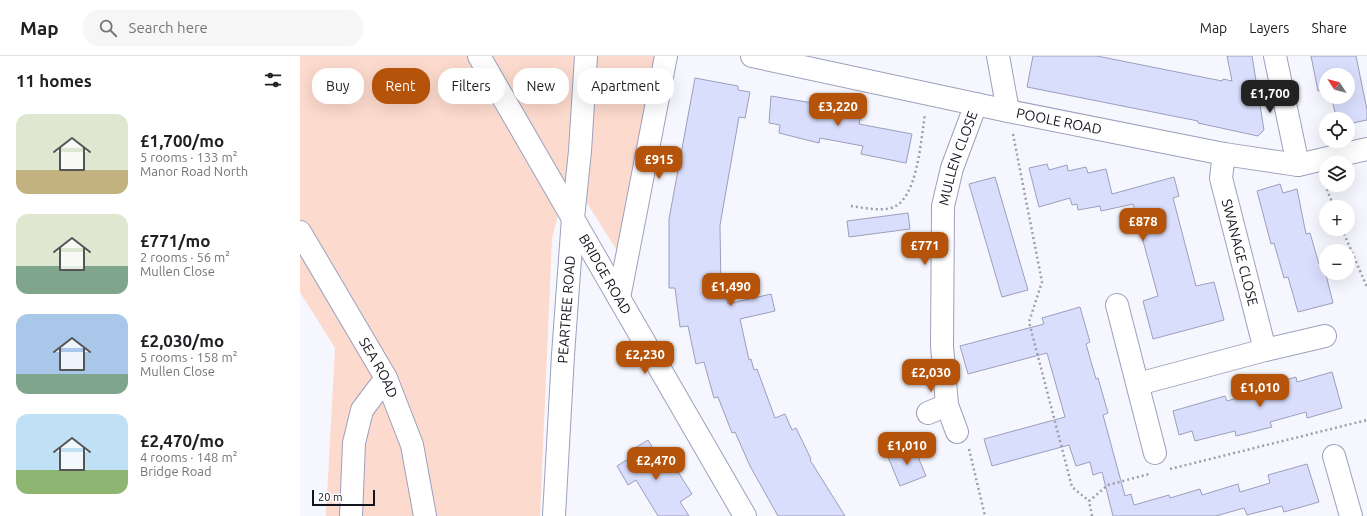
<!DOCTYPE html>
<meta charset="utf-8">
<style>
:root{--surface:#fff;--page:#f6f6f6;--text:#202124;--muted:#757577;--line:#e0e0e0;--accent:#b45309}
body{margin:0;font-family:Ubuntu,sans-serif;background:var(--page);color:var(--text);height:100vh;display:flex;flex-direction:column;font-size:15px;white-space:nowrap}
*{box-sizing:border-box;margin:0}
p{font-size:13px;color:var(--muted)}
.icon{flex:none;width:22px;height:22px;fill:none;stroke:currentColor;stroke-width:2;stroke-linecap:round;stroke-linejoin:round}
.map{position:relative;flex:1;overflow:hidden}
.drawer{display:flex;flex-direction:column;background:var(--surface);width:300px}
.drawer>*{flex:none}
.banner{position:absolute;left:12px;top:12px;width:380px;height:36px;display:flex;gap:8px}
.needle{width:26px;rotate:306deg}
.tools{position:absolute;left:1019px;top:12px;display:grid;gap:8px}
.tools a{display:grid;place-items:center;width:36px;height:36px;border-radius:50%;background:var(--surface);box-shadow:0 4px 16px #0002;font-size:20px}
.scale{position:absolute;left:12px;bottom:10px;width:63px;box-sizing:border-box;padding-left:4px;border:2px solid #12131d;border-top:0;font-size:11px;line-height:14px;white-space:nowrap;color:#12131d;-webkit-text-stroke:3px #fff;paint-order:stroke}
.price{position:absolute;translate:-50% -34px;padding:0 9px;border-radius:8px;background:var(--accent);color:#fff;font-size:13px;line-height:26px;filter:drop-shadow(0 1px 2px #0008)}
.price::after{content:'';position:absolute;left:50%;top:24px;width:12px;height:9px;margin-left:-6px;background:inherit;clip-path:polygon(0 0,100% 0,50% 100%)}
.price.active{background:#222;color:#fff}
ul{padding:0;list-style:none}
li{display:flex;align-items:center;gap:12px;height:100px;padding:0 16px}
li span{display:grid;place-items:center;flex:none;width:112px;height:80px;border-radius:12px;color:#555}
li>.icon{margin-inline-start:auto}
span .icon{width:48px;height:48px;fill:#fffc;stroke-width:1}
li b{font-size:17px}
h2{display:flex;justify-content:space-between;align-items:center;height:48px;padding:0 16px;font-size:17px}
.chip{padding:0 14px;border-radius:16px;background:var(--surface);box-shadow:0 4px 16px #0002;font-size:14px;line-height:36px}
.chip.active{background:var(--accent);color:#fff}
header{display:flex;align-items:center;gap:24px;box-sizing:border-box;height:56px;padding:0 20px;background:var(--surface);border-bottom:1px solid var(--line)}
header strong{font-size:19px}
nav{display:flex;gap:22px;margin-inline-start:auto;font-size:14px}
.search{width:280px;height:36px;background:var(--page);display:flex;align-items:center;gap:10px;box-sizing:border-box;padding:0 14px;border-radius:16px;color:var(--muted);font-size:15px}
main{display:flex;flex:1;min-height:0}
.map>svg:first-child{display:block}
.green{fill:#fcdacd}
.building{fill:#d9defc;stroke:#9b9fbc}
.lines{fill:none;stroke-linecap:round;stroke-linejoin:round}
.minor-casing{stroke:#9ca0bd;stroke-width:24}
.tertiary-casing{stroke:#9ca0bd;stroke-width:24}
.path{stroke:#9d9ea7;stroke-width:2.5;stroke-dasharray:2 3;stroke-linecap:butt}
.minor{stroke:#fff;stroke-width:22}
.tertiary{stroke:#fff;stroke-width:22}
.labels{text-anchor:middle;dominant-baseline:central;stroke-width:3.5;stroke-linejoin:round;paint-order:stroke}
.street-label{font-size:14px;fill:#12131d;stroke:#fff}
</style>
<header>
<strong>Map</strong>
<div class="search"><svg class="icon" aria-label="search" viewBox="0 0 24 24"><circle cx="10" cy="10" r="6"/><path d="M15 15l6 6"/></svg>Search here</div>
<nav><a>Map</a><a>Layers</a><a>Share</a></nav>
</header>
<main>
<section class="drawer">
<h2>11 homes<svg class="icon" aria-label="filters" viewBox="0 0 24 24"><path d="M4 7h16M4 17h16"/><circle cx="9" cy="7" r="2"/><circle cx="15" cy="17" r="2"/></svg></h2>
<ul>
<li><span style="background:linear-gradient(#dfe7d0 70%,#c2b280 0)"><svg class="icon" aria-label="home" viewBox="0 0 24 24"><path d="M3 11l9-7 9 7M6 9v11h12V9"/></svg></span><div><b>£1,700/mo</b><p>5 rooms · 133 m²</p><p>Manor Road North</p></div></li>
<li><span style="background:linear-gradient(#dfe7d0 65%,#7fa58c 0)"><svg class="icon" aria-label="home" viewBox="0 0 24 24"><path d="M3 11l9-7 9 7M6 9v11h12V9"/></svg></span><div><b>£771/mo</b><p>2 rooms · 56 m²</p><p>Mullen Close</p></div></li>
<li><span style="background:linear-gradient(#a9c7e8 75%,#7fa58c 0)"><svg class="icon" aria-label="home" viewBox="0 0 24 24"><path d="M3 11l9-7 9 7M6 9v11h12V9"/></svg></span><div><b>£2,030/mo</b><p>5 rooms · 158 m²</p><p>Mullen Close</p></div></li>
<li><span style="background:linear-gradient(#bfe0f5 70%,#8fb573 0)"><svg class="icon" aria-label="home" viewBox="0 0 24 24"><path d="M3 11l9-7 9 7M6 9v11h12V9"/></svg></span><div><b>£2,470/mo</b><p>4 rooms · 148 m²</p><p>Bridge Road</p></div></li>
</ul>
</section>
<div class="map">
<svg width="1067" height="460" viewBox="0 0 1067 460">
<rect width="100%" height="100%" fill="#f6f7fe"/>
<!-- green -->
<path class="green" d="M0 0H356L318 196 268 117 252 183 240 460H26L35 292 0 236Z"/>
<!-- building -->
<path class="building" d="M733 0H797L922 25 923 23 932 25 927 0H952L964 74 958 80 898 67V65L727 31Z
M1011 0H1056L1067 54V64L1048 68V63H1037L1031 41H1048V19H1026V34L1018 35Z
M395 22 438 30V34L450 36 445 62 439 61 420 169 421 237H427L428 248 471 238 475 255 440 263 449 304 451 303 454 314 457 313 475 362 485 358 492 374 496 372 511 403 510 404 545 460H478L450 410 435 376 432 377 418 341 414 342 404 306 396 308 388 270 380 271 375 232H369V163Z
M471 40 530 50 531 44 563 50 559 68 612 78 606 107 561 98 563 90 520 82 519 87 479 77 480 69 469 67Z
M747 108 749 114 767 109 768 115 786 111 788 117 806 113 812 138 874 121 879 140 873 142 896 230 914 226 924 264 853 283 843 245 858 240 833 148 801 155 800 150 778 154 777 148 772 149 770 142 739 151 729 112Z
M695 121 728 234 702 241 669 128Z
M980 128 983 137 997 133 1006 178 1010 177 1019 208 1023 207 1033 247 998 256 988 221 984 222 974 187 971 188 957 135Z
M608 157 610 173 549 181 547 165Z
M780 251 790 286 786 288 796 323 798 322 808 357 803 359 825 440 831 438 834 449 869 439 870 442 900 433 902 439 938 428 940 436 970 427 968 419 1007 408 1019 446 984 456 982 450 947 459 944 452 916 460H813L802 416 793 419 790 406 776 410 769 389 692 410 684 383 765 361 747 297 668 318 660 290 744 268 742 262Z
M1032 316 1042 352 1007 362 1006 356 970 366 972 371 936 380 935 375 895 385 892 375 879 379 873 355 925 340 927 345 944 340 962 336 961 331 996 321 997 326Z
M348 384 365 413 373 408 392 438 380 446 389 460H358L336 424 328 429 317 410 333 400 330 395Z
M614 391 626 420 600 430 588 401Z"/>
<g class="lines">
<!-- minor casing -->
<g class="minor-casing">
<g id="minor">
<path id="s1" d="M452 0 708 55 924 98 998 109 1067 93"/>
<path d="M698 0 708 55"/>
<path d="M975 0 998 109"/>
<path id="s2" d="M924 98 921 122 965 294"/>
<path id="s3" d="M0 176 86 322 112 389 125 460"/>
<path d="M319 242 366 0"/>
<path d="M817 249 855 397"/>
<path d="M838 328 965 294 1025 280"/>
<path d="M628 357 647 349"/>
<path id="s4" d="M657 376 647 349 642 290 643 150 652 112 676 48"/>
<path d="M1034 400 1051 460"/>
<path d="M51 460 54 387 62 354 86 322"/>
<path id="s5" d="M254 460 263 299 273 162 280 95 286 0"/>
</g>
</g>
<!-- tertiary casing -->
<g class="tertiary-casing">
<g id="tertiary">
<path id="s6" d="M179 0 445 460"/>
</g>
</g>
<!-- path -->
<path class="path" d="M713 78 742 226 729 266 772 431 789 445
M1023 124 1034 151
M551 150C564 152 578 155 591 152 618 145 621 81 625 58
M1042 173 1067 231
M669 393 685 460
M870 413 1067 364
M792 460 789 445 808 429 849 418"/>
<!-- minor -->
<use href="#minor" class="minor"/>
<!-- tertiary -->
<use href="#tertiary" class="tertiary"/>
</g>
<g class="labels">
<!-- street labels -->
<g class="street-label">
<text stroke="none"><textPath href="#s1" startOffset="314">POOLE ROAD</textPath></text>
<text stroke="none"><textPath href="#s4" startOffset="278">MULLEN CLOSE</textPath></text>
<text stroke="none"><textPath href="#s2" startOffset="101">SWANAGE CLOSE</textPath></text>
<text stroke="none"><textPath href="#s6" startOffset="252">BRIDGE ROAD</textPath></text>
<text stroke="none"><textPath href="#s5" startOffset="207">PEARTREE ROAD</textPath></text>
<text stroke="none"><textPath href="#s3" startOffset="157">SEA ROAD</textPath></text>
</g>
</g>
</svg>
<div class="tools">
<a><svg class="needle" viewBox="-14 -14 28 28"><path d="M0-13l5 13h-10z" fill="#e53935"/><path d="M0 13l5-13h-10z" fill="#757577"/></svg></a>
<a><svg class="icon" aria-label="locate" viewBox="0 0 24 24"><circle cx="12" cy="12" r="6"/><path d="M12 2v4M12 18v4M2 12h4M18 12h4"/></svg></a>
<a><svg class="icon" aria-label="layers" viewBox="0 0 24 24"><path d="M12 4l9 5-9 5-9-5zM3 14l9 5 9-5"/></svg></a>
<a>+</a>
<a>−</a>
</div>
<div class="scale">20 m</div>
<b class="price active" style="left:970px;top:58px">£1,700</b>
<b class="price" style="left:538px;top:71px">£3,220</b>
<b class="price" style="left:359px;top:124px">£915</b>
<b class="price" style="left:843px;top:186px">£878</b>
<b class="price" style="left:625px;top:210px">£771</b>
<b class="price" style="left:431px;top:251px">£1,490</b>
<b class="price" style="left:345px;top:319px">£2,230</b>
<b class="price" style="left:631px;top:337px">£2,030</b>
<b class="price" style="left:960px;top:352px">£1,010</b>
<b class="price" style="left:607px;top:410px">£1,010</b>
<b class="price" style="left:356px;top:425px">£2,470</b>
<div class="banner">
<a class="chip">Buy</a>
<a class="chip active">Rent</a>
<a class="chip">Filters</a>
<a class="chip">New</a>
<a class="chip">Apartment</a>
</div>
</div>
</main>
